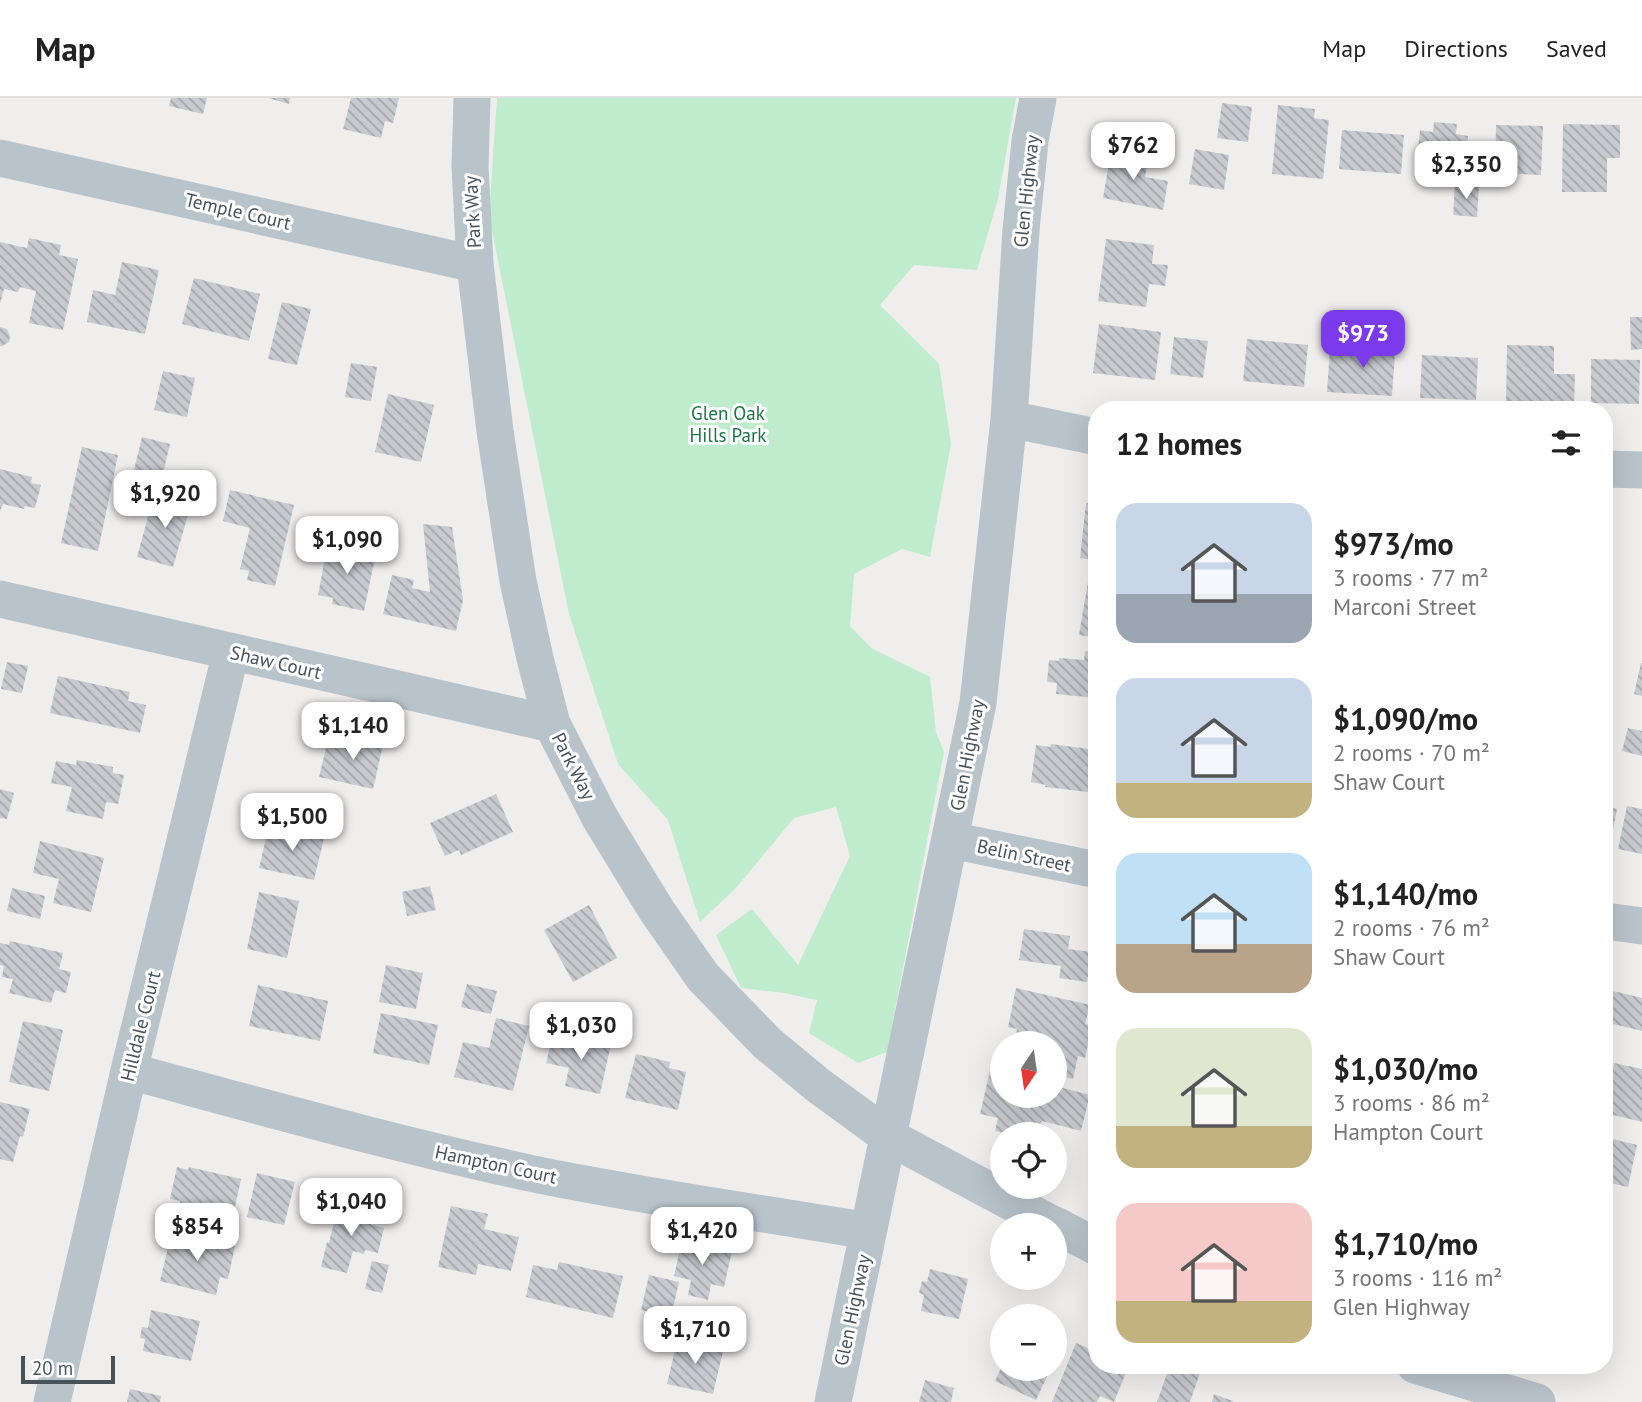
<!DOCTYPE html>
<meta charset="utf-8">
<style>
:root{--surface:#fff;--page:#f2f2f2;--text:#222;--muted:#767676;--line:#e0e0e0;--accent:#7c3aed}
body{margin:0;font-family:"PT Sans",sans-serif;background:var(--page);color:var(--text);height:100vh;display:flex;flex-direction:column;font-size:26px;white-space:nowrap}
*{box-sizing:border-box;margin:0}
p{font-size:23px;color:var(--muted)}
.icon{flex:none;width:38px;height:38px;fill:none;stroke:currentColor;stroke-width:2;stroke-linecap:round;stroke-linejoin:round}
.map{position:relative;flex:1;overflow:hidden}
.side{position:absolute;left:1088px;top:303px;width:525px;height:973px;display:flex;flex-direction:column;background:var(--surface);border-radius:28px;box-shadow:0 7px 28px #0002}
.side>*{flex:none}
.needle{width:46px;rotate:193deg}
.tools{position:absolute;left:990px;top:933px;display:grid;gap:14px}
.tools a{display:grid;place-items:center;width:77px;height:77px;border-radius:50%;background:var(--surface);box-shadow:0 7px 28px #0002;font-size:35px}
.scale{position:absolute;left:21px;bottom:18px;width:94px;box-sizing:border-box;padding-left:7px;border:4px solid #47525a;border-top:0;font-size:19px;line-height:24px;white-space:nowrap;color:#47525a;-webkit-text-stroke:5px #fff;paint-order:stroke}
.price{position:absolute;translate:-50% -60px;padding:0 16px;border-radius:14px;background:#fff;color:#222;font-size:23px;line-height:46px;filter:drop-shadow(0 2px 4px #0008)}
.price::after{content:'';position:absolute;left:50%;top:42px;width:21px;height:16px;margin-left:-10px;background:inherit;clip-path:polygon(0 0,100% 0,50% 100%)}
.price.on{background:var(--accent);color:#fff}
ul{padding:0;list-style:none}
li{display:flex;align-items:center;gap:21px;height:175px;padding:0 28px}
li span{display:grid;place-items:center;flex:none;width:196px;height:140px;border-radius:21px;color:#555}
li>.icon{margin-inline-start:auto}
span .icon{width:84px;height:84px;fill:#fffc;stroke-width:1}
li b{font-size:30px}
h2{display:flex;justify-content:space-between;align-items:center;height:84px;padding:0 28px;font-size:30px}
header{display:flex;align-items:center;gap:42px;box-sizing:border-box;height:98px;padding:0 35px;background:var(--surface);border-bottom:2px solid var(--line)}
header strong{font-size:33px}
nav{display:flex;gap:38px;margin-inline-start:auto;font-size:24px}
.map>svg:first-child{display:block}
.park{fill:#beeccd}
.building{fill:url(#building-back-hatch)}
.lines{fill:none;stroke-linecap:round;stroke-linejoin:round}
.street{stroke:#b9c3ca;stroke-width:37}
.labels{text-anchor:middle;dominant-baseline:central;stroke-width:6;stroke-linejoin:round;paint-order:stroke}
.street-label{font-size:19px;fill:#47525a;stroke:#fff}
.park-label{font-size:19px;fill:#1c7644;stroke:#fff}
</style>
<header>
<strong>Map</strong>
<nav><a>Map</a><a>Directions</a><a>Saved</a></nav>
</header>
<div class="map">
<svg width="1642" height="1304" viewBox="0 0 1642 1304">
<defs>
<pattern id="building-back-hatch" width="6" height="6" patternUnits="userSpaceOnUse" patternTransform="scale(1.75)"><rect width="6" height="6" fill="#c7cbd0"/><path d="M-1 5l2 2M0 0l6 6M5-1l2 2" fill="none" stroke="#a3a7ac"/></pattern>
</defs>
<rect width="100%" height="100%" fill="#f0eded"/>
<!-- park -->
<path class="park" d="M497 0H1016L998 101 977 172 914 167 880 207 939 266 951 346 930 459 902 451 854 476 850 528 871 550 930 579 936 634 944 654 887 954 858 965 809 935 817 902 784 895 741 890 716 837 752 811 798 867 850 758 836 709 794 720 736 790 700 824 668 722 618 666 569 516 489 118Z"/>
<!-- building -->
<path class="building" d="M171 0H207L203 16 169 8Z
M268 0H290L289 6Z
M351 0H399L393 25 385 23 381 40 343 31Z
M1222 5 1252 9 1248 44 1217 40Z
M1278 7 1315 11 1314 20 1329 22 1323 81 1272 76Z
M1434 24 1457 26 1456 36 1468 38 1463 83 1415 78 1420 32 1433 34Z
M1563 26 1620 27V60H1607V94H1562Z
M1496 27 1543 28 1541 77 1495 75Z
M1342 32 1404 37 1401 76 1339 71Z
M1195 51 1229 57 1224 92 1189 86Z
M1111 53 1148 60 1145 79 1168 83 1163 112 1103 100Z
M1455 87 1479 88 1477 119 1453 117Z
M29 140 61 147 59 157 78 161 63 232 29 225 36 193 20 189 18 194 4 191 0 206V144L27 150Z
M1106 141 1154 147 1152 166 1168 167 1165 188 1149 186 1146 209 1098 203Z
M122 164 159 172 145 236 87 224 93 192 115 197Z
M194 180 260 196 249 243 182 226Z
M282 204 311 211 297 267 268 261Z
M1630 219H1642V251L1631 252Z
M1099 226 1161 234 1155 282 1093 275Z
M0 229 7 231 10 238 9 244 2 248H0Z
M1174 239 1208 243 1203 280 1170 276Z
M1372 240 1392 241V255H1395L1392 298 1327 294 1330 250 1371 253Z
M1247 241 1308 247 1304 289 1243 283Z
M1507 247 1554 248V276H1575L1574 309 1551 310V304L1506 303Z
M1422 257 1478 260 1476 302 1420 300Z
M1591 261 1640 262 1639 306 1591 305Z
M351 265 377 269 371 303 345 299Z
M163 273 195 280 187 319 154 312Z
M388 296 434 307 421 364 375 354Z
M142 339 170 346 162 380 134 372Z
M82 349 118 357 98 453 61 445Z
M0 371 32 379 31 385 41 387 35 410 25 408 24 411 3 406 0 413Z
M230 392 294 407 275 488 247 482 249 473 240 471 250 430 223 423Z
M167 396 192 403 173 469 137 459 153 401 165 405Z
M1086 405 1097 406V463L1080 460Z
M423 426 452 429 463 502 456 533 383 516 392 477 414 482 412 490 430 494Z
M328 445 376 455 364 513 332 506 333 500 318 497Z
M1605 447 1610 448 1609 502H1605Z
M1089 478 1097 479V540L1079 537Z
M1085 553 1097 554V600L1056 596 1057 585 1047 584 1049 562 1059 563V560L1084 562Z
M7 564 28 568 22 595 1 591Z
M1641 565H1642V598L1634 596Z
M58 578 130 594 128 603 146 607 140 635 50 615Z
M1628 630 1642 633V658L1622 653Z
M356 636 384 643 373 691 319 679 328 642 353 648Z
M1051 646 1097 652 1096 695 1045 689 1046 687 1031 684 1036 647 1050 649Z
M77 662 113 669V675L124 677 118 706 106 704 103 721 66 713 72 689 51 685 56 663 76 667Z
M0 691 14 695 7 721 0 720Z
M496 696 513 734 461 757 459 752 445 758 430 725Z
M1605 708 1617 711 1611 742 1605 741Z
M1627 708 1642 711V756L1618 751Z
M269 728 324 740 314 782 259 770Z
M40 743 104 760 91 814 53 805 59 781 33 775Z
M430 788 436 812 407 818 402 794Z
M12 790 45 798 40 821 7 813Z
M259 794 299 803 287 860 247 851Z
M589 807 617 860 573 884 544 832Z
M1024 831 1070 838 1068 851 1092 854 1087 884 1059 880 1061 868 1019 862Z
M10 843 63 855 59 871 71 874 66 895 55 892 51 905 9 895 13 881 2 879 4 868 0 867V845L9 847Z
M386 867 423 875 416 911 379 904Z
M467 886 497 893 491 916 461 909Z
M258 887 328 903 320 943 249 928Z
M1016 890 1090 907 1085 926 1092 928 1085 960 1078 958 1073 981 1055 977V945H1014L1017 931 1008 929Z
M1605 891 1642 900V933L1605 924Z
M381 915 438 927 429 967 373 955Z
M496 920 529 928 513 993 454 979 463 944 489 950Z
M23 923 63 932 49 993 9 984Z
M576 938 611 946 600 996 565 988 569 970 546 965 552 940 575 945Z
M636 956 670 964 669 970 686 974 678 1012 625 1000Z
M1614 965 1642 971V1024L1605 1015V1004Z
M990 972 1003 976V998H1055V988L1090 997 1081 1033 1042 1023 1036 1036H1009L995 1033 998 1020 980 1016Z
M0 1004 30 1011 23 1039 20 1038 13 1064 0 1061Z
M1605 1039 1637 1047 1628 1089 1605 1084Z
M177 1069 188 1072 189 1069 241 1081 233 1118 180 1106V1103L170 1101Z
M257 1075 295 1084 284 1127 247 1119Z
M338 1108 373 1116 371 1127 384 1130 378 1155 365 1152 364 1156 353 1153 347 1175 321 1169 327 1144 329 1145Z
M451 1108 488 1116 484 1131 519 1139 511 1173 478 1166 476 1177 438 1169Z
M1605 1123 1611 1124 1606 1146H1605Z
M172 1133 235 1148 228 1181 220 1179 216 1197 160 1183Z
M682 1142 732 1153 724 1189 711 1186 708 1202 688 1197 691 1182 674 1178Z
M372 1163 389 1167 382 1195 365 1191Z
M559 1164 623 1178 613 1220 526 1199 533 1167 557 1172Z
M930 1171 968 1181 959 1221 921 1213 924 1197 919 1195 922 1183 927 1184Z
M649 1177 679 1184 671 1219 641 1212Z
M1015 1208 1038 1218H1010Z
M151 1212 200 1223 191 1263 143 1253 145 1241 140 1240 142 1229 148 1230Z
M1055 1235 1065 1239 1055 1260Z
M678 1239 724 1249 713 1296 667 1286Z
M1076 1245 1097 1254V1267H1129L1114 1304 1100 1298 1097 1304H1052Z
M1170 1267H1177L1200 1275 1190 1304H1157Z
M1001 1270H1051L1036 1302 995 1283Z
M925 1282 954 1290 951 1304H919Z
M130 1291 161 1298 160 1304H127Z
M1214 1296 1235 1304H1212Z"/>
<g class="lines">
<!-- street -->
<path class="street" d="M472 0 470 68 475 166 495 333 518 483 535 560 552 626 600 720 657 813 703 879 767 945 819 988 889 1039 1054 1127
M0 60 475 166
M1009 321 1097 339
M1605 371 1642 372
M0 501 552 626
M951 742 1097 772
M1605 823 1642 828
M129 973C263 1009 398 1047 534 1076 645 1099 757 1114 868 1133
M1055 1127 1097 1149
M1415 1267 1537 1304
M52 1304 129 973 231 554
M833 1304 978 605 1009 321 1021 132 1030 43 1038 0"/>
</g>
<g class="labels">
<!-- street labels -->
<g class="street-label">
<text transform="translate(1026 93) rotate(-84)">Glen Highway</text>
<text transform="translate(238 113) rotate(13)">Temple Court</text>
<text transform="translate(472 114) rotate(-93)">Park Way</text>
<text transform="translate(276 564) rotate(13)">Shaw Court</text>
<text transform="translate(967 657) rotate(-79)">Glen Highway</text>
<text transform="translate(574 668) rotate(63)">Park Way</text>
<text transform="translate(1024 757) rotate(12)">Belin Street</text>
<text transform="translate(140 928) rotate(-76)">Hilldale Court</text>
<text transform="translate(496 1066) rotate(12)">Hampton Court</text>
<text transform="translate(852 1212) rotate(-78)">Glen Highway</text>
</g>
<!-- park labels -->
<g class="park-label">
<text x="728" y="315">Glen Oak<tspan x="728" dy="22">Hills Park</tspan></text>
</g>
</g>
</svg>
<div class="tools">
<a><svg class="needle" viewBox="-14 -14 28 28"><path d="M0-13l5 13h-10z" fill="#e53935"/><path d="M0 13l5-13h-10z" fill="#767676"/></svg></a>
<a><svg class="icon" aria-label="locate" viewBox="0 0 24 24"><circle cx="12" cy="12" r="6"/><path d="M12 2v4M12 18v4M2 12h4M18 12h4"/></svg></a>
<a>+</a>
<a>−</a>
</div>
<div class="scale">20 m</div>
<b class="price" style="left:1133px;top:84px">$762</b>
<b class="price" style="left:1466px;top:103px">$2,350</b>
<b class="price on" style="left:1363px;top:272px">$973</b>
<b class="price" style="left:165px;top:432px">$1,920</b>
<b class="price" style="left:347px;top:478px">$1,090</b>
<b class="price" style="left:353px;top:664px">$1,140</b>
<b class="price" style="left:292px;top:755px">$1,500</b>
<b class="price" style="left:581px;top:964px">$1,030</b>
<b class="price" style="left:351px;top:1140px">$1,040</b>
<b class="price" style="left:197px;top:1165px">$854</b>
<b class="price" style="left:702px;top:1169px">$1,420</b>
<b class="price" style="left:695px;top:1268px">$1,710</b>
<section class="side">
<h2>12 homes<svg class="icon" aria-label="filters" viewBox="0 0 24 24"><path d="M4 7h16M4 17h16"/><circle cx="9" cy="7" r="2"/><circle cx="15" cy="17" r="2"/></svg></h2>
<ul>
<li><span style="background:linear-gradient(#c9d6e8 65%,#9aa5b1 0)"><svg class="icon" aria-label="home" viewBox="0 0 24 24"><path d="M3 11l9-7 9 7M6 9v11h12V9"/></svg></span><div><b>$973/mo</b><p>3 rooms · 77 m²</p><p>Marconi Street</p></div></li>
<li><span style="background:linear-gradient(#c9d6e8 75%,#c2b280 0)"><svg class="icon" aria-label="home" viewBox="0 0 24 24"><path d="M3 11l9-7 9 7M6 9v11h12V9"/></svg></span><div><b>$1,090/mo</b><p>2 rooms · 70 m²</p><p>Shaw Court</p></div></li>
<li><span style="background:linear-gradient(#bfe0f5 65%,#b9a48a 0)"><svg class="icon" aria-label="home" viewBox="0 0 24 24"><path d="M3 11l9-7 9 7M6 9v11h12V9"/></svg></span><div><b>$1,140/mo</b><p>2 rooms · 76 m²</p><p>Shaw Court</p></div></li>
<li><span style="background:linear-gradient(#dfe7d0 70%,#c2b280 0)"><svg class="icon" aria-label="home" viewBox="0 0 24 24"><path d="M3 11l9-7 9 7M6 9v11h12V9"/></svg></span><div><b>$1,030/mo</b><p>3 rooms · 86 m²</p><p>Hampton Court</p></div></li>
<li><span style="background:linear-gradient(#f6c9c9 70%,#c2b280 0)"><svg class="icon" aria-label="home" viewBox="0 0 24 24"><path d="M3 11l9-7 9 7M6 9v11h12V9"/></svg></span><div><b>$1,710/mo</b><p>3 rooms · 116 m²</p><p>Glen Highway</p></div></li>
</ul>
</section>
</div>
